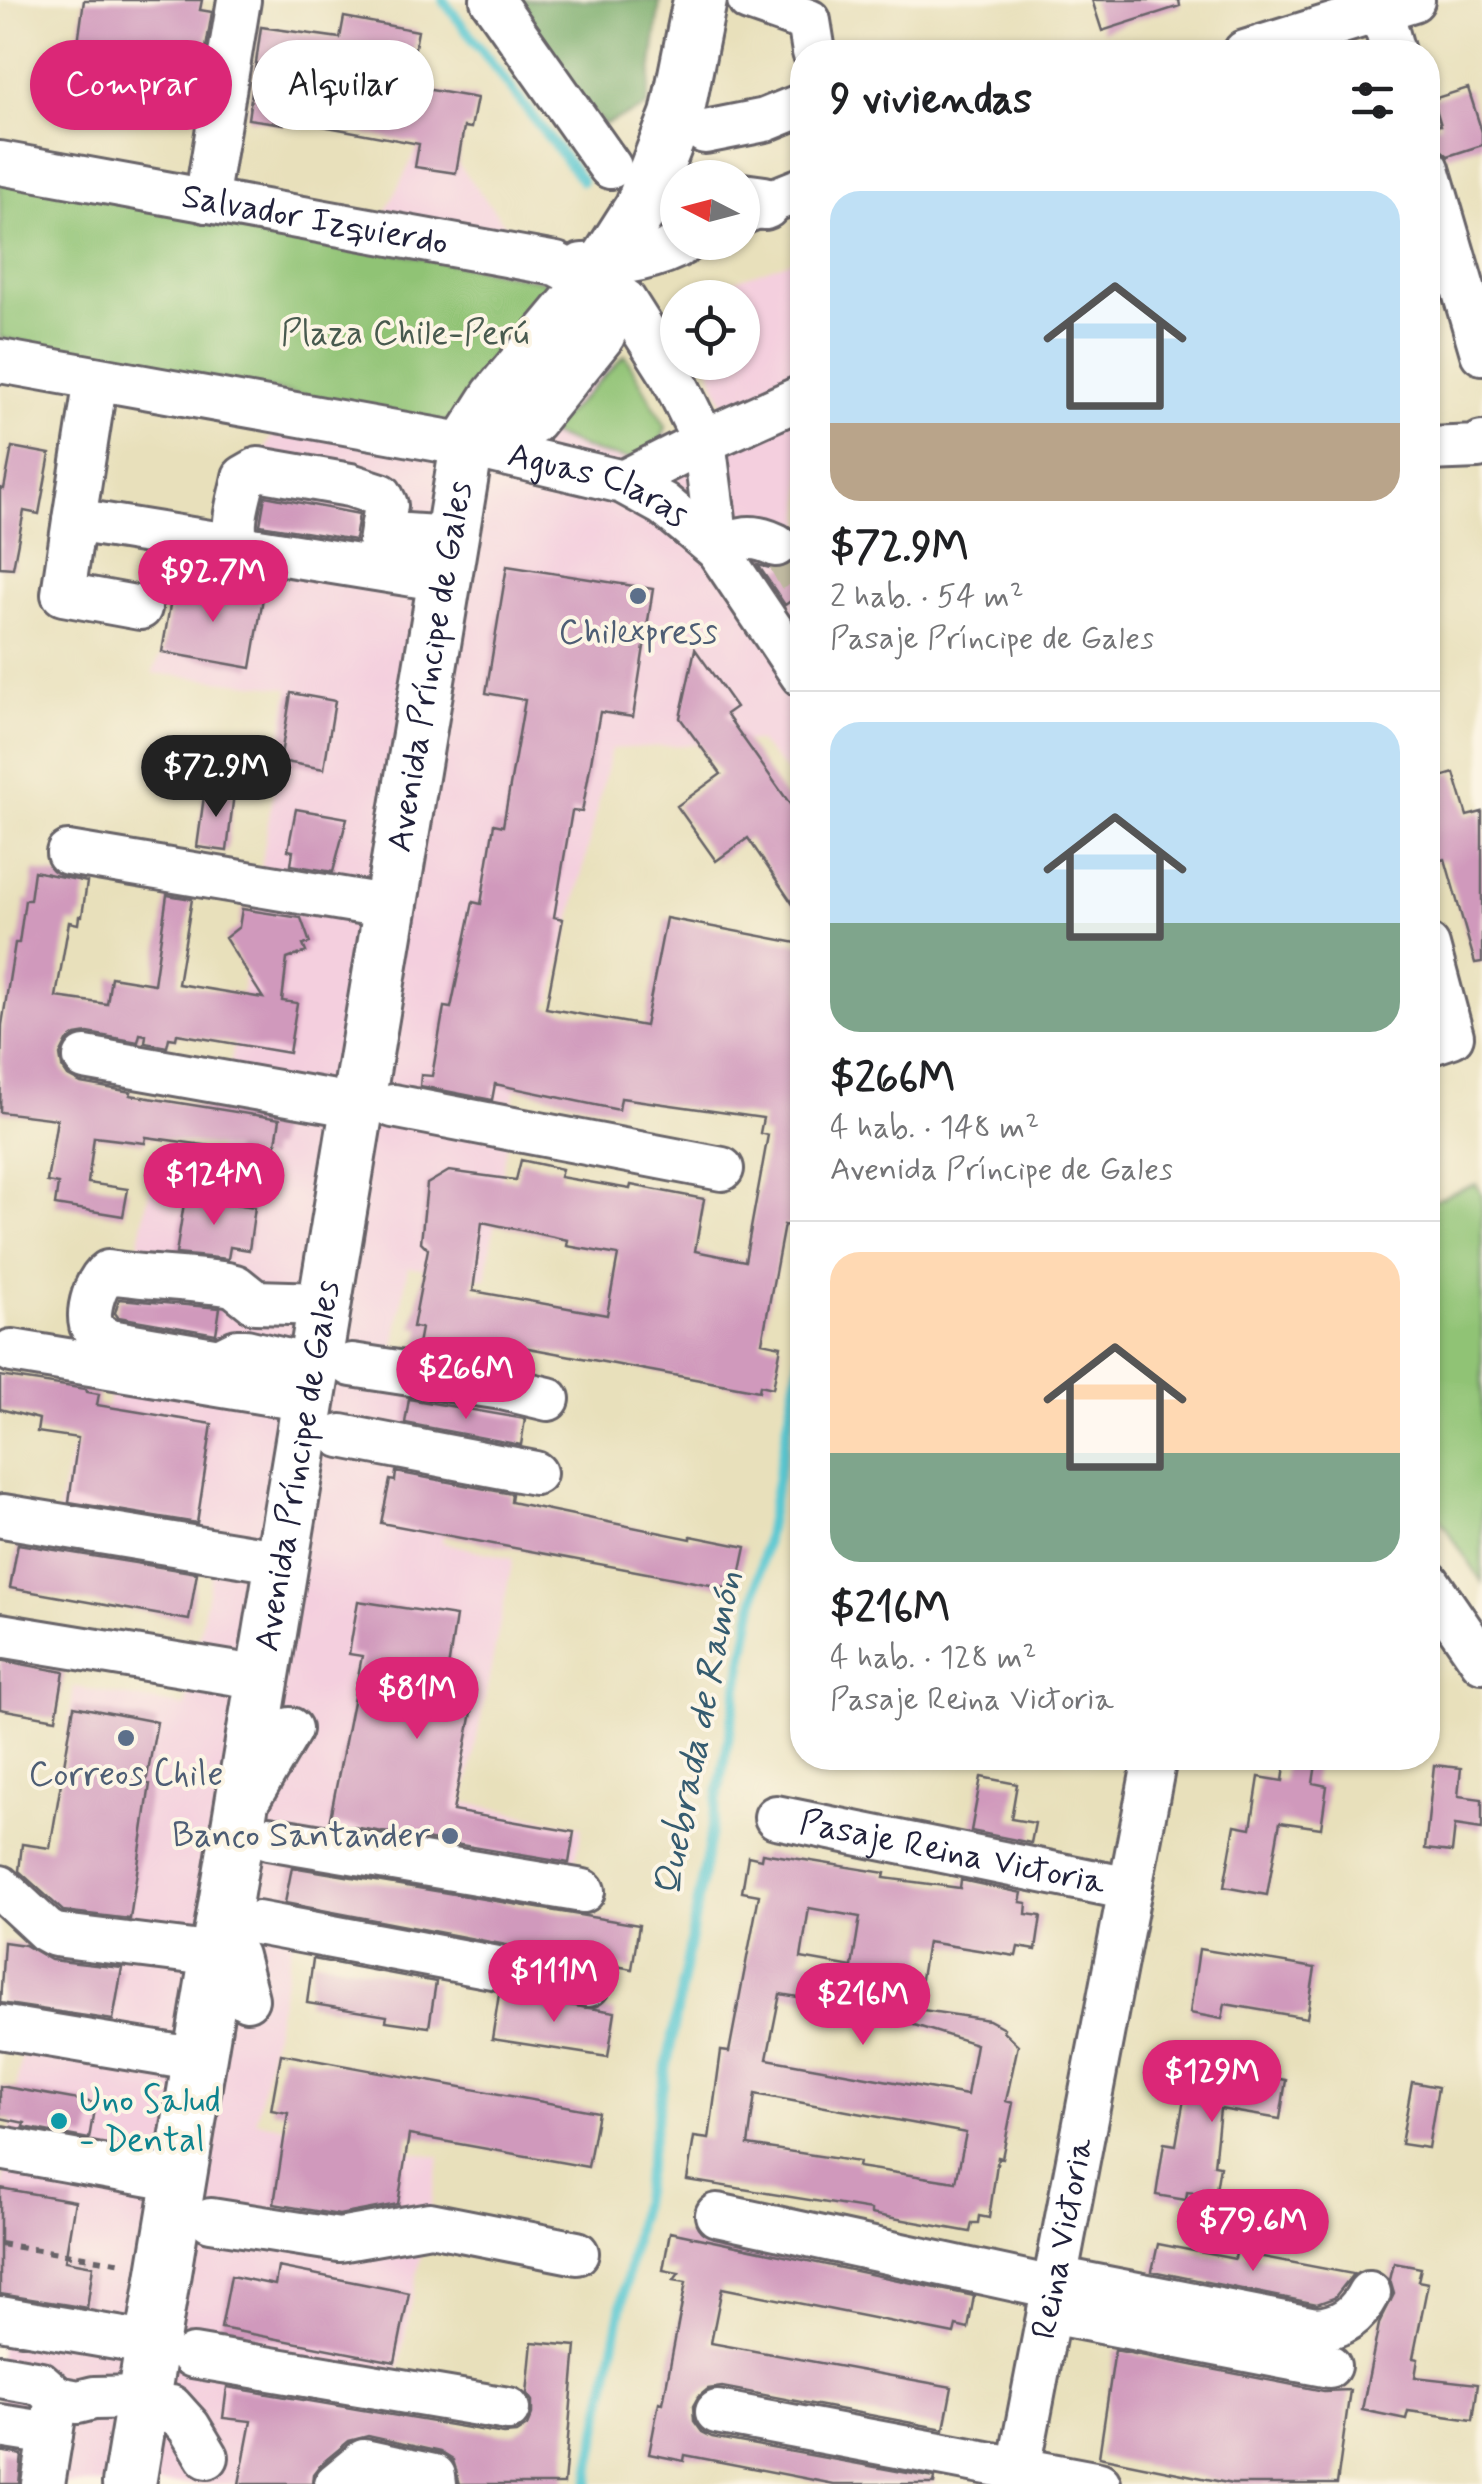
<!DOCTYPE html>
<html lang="es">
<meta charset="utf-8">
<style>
:root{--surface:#fff;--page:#f6f6f6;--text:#202124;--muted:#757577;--line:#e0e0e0;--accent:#db2777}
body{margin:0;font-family:Mynerve,sans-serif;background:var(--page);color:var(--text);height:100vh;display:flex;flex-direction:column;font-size:38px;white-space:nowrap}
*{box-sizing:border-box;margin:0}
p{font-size:32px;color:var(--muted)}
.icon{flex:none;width:55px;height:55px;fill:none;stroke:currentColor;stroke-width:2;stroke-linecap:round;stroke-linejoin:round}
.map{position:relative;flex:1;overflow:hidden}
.side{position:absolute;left:790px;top:40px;width:650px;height:1730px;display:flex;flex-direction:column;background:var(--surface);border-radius:40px;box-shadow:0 2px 8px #0004}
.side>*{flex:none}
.guide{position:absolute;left:30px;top:40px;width:610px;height:90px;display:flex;gap:20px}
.needle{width:65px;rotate:276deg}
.tools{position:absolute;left:660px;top:160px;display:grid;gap:20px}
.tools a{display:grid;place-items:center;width:100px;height:100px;border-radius:50%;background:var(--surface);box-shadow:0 2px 8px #0004;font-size:50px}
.price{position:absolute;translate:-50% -85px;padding:0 22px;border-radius:35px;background:var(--accent);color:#fff;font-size:32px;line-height:65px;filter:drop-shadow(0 2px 5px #0008)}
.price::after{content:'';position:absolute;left:50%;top:60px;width:30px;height:22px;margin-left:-15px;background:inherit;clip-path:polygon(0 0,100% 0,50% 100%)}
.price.active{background:#222;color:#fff}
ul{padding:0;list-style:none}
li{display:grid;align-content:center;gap:20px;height:530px;padding:0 40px}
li+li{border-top:2px solid var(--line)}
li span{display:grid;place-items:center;height:310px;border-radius:30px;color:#555}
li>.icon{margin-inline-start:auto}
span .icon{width:180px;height:180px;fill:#fffc;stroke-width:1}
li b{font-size:42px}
h2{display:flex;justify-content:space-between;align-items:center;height:120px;padding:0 40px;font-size:42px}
.tag{padding:0 35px;border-radius:45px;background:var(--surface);box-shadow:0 2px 8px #0004;font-size:35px;line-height:90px}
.tag.active{background:var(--accent);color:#fff}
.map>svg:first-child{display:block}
.built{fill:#f4cfde}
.green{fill:#90c374;stroke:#597258;stroke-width:2.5}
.forest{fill:#74a966;stroke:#4b6650;stroke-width:2.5}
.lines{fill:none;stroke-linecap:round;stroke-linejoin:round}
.stream{stroke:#5bc8d1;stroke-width:10}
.building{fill:#d099bc;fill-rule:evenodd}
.minor-tunnel{stroke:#c0baa1;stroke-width:42;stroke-dasharray:42 21;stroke-linecap:butt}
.minor-casing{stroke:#676468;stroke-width:48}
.major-casing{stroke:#676468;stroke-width:58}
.path{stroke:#676468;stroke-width:6;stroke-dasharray:8 8;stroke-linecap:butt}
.minor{stroke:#fff;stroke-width:42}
.major{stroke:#fff;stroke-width:52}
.service-dot{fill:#5c6f8a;stroke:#fcf5e5;stroke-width:4}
.culture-dot{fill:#0f9aa8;stroke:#fcf5e5;stroke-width:4}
.labels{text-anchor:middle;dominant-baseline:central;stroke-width:8;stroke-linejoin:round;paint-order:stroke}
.street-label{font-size:35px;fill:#22223b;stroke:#fcf5e5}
.park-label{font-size:35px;fill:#485a4f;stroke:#fcf5e5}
.service-label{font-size:35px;fill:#4e5e75;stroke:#fcf5e5}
.culture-label{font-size:35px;fill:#0d838f;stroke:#fcf5e5;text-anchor:start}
.water-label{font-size:38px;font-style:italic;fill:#365c70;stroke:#fcf5e5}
</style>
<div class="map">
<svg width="1482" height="2484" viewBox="0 0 1482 2484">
<rect width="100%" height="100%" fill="#fcf5e5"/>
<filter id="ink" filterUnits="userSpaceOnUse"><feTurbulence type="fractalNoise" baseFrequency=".01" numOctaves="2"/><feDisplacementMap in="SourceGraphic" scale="20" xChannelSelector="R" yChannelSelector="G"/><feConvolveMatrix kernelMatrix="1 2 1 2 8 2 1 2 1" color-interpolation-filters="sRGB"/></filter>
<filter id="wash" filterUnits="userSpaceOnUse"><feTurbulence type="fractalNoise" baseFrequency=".0048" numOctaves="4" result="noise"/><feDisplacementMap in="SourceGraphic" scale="40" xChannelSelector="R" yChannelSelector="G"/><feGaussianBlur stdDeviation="2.25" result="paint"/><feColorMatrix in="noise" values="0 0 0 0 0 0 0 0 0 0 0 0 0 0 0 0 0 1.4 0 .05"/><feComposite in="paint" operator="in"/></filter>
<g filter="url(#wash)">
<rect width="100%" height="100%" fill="#e8e0bb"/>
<!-- built -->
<path class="built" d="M429 126 731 518 727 414 708 363 742 362V298L686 297 802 257V789L758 741 611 749 552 1002 529 1004 486 1279 408 1267 393 1354 534 1381 515 1485 456 1473 442 1542 513 1559 464 1802 582 1827 569 1898 311 1852 256 2121 440 2157 382 2455 443 2484H0V2202L74 1687 185 1707 219 1537 57 1515 72 1449 98 1454 153 1170 213 1177 289 688 152 673Z"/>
<!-- green -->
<path class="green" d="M0 178 556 283 567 298 463 420 446 423 0 338Z
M625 355 666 427 660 444 629 459 598 453 547 433Z
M1476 1184 1482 1194V1582L1428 1501V1203Z"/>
<!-- forest -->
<path class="forest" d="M497 0H660L647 107 604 125Z"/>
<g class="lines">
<!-- stream -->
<path class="stream" d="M443 0 582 181
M588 2484 802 1349"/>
</g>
<g id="blocks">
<!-- building -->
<path class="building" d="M84 0H202L200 10 212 12 196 108 186 106 184 114 149 108 150 100 73 87 76 69 59 66 63 41 78 43Z
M1092 0H1179L1180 6 1102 31Z
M344 17 418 31 408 86 477 98 471 128 464 127 456 173 415 167 419 144 285 119 284 124 248 119 261 27 340 38Z
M1468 88 1482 132V145L1448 156 1435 145H1428V126L1441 125 1433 99Z
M12 447 50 454 39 514 24 511 13 568 0 567V488L4 489Z
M265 496 359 514 355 540 260 525Z
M802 528V593L785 605 758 565 778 570 791 564 799 554 801 541 797 532Z
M507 566 653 589 633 717 600 712 582 812 572 811 554 917 563 919 546 1008 645 1026 666 918 802 944V1228L784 1225 762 1342 781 1346 773 1388 760 1385 759 1391 507 1344 503 1363 417 1350 421 1328 413 1327 428 1249 421 1242 427 1184 449 1171 516 1180 521 1160 562 1169 560 1177 630 1189 631 1185 704 1199 695 1251 745 1261 768 1135 760 1133 763 1118 621 1098 619 1110 495 1084 492 1100 420 1086 421 1075 432 1076 444 1007 451 1008 473 902 481 904 494 824 503 826 525 700 486 693ZM482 1222 568 1240 567 1246 618 1255 607 1315 473 1291Z
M174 582 263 598 251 668 162 652Z
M695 649 736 707 726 714 802 821V918L748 838 716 861 677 806 721 774 680 718Z
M291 693 335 701 324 769 280 761Z
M1454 773 1467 816 1482 812V962L1475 963 1445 859 1428 863V781Z
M205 789 234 793 227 851 197 847Z
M296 809 347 818 333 872 291 865 293 851 288 850Z
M34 871 87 882 82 916H79L78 924 69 922 56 997 107 1004 111 977 154 984 167 895 192 899 178 984 263 998 225 938 239 927 242 909 301 918 310 943 303 945 306 952 287 959 282 1001 297 1003 289 1053 177 1034 176 1039 169 1038 167 1047 145 1043 146 1035 140 1034 138 1042 88 1033 76 1035 67 1041 60 1055 62 1067 68 1076 81 1083 131 1092 130 1095 280 1119 275 1149 270 1148 269 1159 232 1155 233 1149 146 1137 145 1143 94 1137 88 1183 128 1189 123 1216 55 1205 58 1184 47 1182 57 1119 0 1112 2 1025 15 943H19L25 900H30Z
M185 1197 255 1207 249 1250 230 1247 228 1259 176 1254Z
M119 1299 220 1308 216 1334 118 1317 115 1313Z
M0 1376 86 1389 87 1392 99 1394 97 1405 212 1424 197 1523 69 1502 78 1438 37 1432 39 1419 0 1409Z
M409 1399 525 1419 521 1445 405 1423Z
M396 1472 512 1494 511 1502 554 1511 691 1539V1536L746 1547 737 1590 381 1523 390 1480 395 1481Z
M18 1544 197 1573 189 1620 10 1588Z
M358 1601 456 1616 443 1701 473 1707 453 1811 574 1832 569 1863 329 1823 362 1656 349 1654Z
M0 1660 64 1672 56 1719 0 1709Z
M74 1706 157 1722 146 1783 150 1784 130 1919 63 1911 19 1871 22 1844 50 1848Z
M1286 1758H1317L1313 1783 1327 1786 1321 1828 1280 1822 1267 1895 1224 1887 1235 1825 1251 1828 1259 1777 1283 1781Z
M1434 1765 1461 1768 1458 1796 1482 1799V1829L1455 1825 1452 1852 1425 1849Z
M981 1777 1017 1784 1011 1819 1035 1823 1031 1843 971 1831Z
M762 1853 885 1873 884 1878 960 1888 961 1880 1022 1893 1020 1902 1027 1903 1026 1914 1041 1916 1036 1950 1018 1947 1016 1956 927 1942 916 2009 989 2020 1004 2028 1003 2031 1018 2045 1006 2101 1013 2103 1002 2158 998 2157 989 2218 979 2216 978 2223H972L970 2232 871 2214V2210L687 2180 694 2137 709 2139 721 2051 729 2052 759 1895 742 1892 748 1856 761 1859ZM809 1908 860 1917 852 1967 801 1958ZM780 1994 912 2016 911 2024 976 2044 967 2095 767 2059ZM755 2094 966 2133 956 2182 858 2167 859 2162 748 2145Z
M292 1867 639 1925 632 1969 285 1903Z
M4 1942 25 1945 51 1960 122 1968 113 2020 0 2003Z
M1199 1949 1315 1968 1307 2018 1225 2004 1222 2019 1190 2013Z
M313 1959 436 1982 429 2027 386 2021 387 2016 307 2003Z
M499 1994 615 2012 608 2057 492 2039Z
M281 2054 598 2112 588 2167 409 2135 398 2204 339 2215 274 2204 288 2113 271 2110Z
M1190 2064 1286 2080 1280 2119 1220 2109 1214 2165 1220 2166 1216 2190 1207 2189 1206 2194 1187 2192 1186 2200 1156 2195 1164 2143 1176 2145Z
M1412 2082 1438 2087 1428 2148 1401 2144Z
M0 2086 95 2103 89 2139 24 2127 25 2123 0 2118Z
M0 2188 75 2201 65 2261 93 2266 87 2308 0 2294Z
M670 2232 974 2296 968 2329 956 2326 954 2334 722 2288 711 2343 952 2387 944 2429 722 2387 708 2389 698 2397 693 2406 694 2421 702 2432 712 2437 935 2478 934 2484H834L685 2455 684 2461 649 2454 659 2402 663 2403 686 2282 674 2280 679 2273 663 2270Z
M1158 2244 1235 2259 1236 2252 1353 2274 1334 2298 1317 2304 1152 2271Z
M1394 2263 1421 2268 1418 2281 1428 2283 1413 2358 1418 2359 1415 2377 1478 2384 1473 2420 1408 2411 1406 2419 1362 2410 1379 2324 1394 2294 1390 2280Z
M278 2267 409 2293 395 2362 221 2328 231 2276 275 2285Z
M532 2342 576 2346 564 2484H460L453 2460 440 2452 368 2436 349 2441 320 2465 313 2474 312 2484H239L251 2421 223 2418 227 2387 504 2434 516 2433 527 2426 532 2414V2401L527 2394Z
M1115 2350 1324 2391 1350 2390 1337 2484H1232L1099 2457Z
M0 2451 22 2455 19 2484H0Z"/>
</g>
</g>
<g filter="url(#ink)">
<use href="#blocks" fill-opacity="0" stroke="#676468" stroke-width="2.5"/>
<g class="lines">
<!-- minor-tunnel -->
<path class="minor-tunnel" d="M776 545 786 554 802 583"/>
<!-- minor casing -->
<g class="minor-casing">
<g id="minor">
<path d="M492 0 610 167"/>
<path d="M749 0 809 21 814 52"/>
<path d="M1381 10 1393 52"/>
<path d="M1245 52 1413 0"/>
<path d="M705 132 765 120 802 105"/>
<path id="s1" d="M0 163 556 264 624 300 671 374 704 441 718 550"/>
<path d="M1428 169 1482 353"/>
<path d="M206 201 239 0"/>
<path d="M742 213 802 189"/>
<path d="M582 265C617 265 654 260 685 242"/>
<path id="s2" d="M0 361 467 445 623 482 663 504 718 550 802 675"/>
<path d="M1428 449 1478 447 1482 443"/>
<path d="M623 482 704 441 802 397"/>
<path d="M74 520 96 379"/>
<path d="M382 528 391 534 451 538"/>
<path d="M240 548C228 527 240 499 244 477L258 469 350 485 381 495 386 505 376 568"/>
<path d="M718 550C738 536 754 534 776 545"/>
<path d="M140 608 63 594 74 520 444 580"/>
<path d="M68 853 390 907"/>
<path d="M1428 946 1452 1036 1428 1044"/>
<path d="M85 1058 357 1106"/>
<path d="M393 1106 722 1169"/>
<path d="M12 1351 308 1400"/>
<path d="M352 1365 502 1388 548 1399"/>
<path d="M314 1367 246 1351H237L219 1360 110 1341C103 1337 94 1333 91 1325 87 1309 96 1280 108 1272 148 1278 186 1278 227 1284L235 1286 255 1302 324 1304"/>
<path d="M341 1436 535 1473"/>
<path d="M3 1516 282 1562"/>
<path d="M1428 1582 1482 1661"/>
<path d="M0 1635 262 1678"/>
<path d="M247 1802 290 1729"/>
<path id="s3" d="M776 1817 1130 1889"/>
<path d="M268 1838 583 1891"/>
<path d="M0 1887 46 1930 55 1935 217 1955"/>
<path d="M257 1923 588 1985"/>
<path d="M221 1928 236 1956 247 1999"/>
<path d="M0 2027 199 2060"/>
<path d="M0 2148 179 2180"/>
<path d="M717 2215 1053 2288"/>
<path d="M211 2220 339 2240 430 2224 577 2253"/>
<path d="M1056 2278 1316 2329C1342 2327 1357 2316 1369 2293"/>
<path d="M1049 2312 1329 2366"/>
<path d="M0 2318 152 2344"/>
<path d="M193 2356 508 2409"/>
<path d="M0 2376 40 2383 57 2398 78 2402 94 2398 143 2397"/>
<path d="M171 2407 189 2427 207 2457"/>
<path d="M717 2412 1099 2484"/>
<path d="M0 2426 51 2434"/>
<path d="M43 2484 57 2398"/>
<path d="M336 2484 364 2461 434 2476 435 2484"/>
<path id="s4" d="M1016 2484 1155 1758"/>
</g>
</g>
<!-- major casing -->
<g class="major-casing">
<g id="major">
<path d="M742 200 764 203"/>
<path d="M467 445 530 418 599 333"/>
<path id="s5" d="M129 2484 467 445 497 398 593 283 641 208 677 115 700 0"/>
</g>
</g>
<!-- path -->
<path class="path" d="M0 2244 123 2263"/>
<!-- minor -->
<use href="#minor" class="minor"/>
<!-- major -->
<use href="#major" class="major"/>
</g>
</g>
<!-- markers -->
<g class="service-dot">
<circle cx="638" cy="596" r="10"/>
<circle cx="126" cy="1738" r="10"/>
<circle cx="450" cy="1836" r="10"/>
</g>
<circle class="culture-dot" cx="59" cy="2121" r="10"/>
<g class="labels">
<!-- street labels -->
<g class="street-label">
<text stroke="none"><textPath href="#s1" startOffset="320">Salvador Izquierdo</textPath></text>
<text stroke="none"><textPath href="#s2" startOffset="612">Aguas Claras</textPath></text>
<text stroke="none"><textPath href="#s5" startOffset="1842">Avenida Príncipe de Gales</textPath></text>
<text stroke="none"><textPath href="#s5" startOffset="1032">Avenida Príncipe de Gales</textPath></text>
<text stroke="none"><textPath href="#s3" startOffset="180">Pasaje Reina Victoria</textPath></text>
<text stroke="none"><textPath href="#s4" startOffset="250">Reina Victoria</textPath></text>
</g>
<!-- park labels -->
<g class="park-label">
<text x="405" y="334">Plaza Chile-Perú</text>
</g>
<!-- service labels -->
<g class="service-label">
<text x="638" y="633">Chilexpress</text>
<text x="126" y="1775">Correos Chile</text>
<text x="430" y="1836" text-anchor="end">Banco Santander</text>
</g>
<!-- culture labels -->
<g class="culture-label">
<text x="79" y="2101">Uno Salud<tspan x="79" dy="40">- Dental</tspan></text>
</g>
<!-- water labels -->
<g class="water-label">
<text transform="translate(699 1734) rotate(-79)">Quebrada de Ramón</text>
</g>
</g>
</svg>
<div class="tools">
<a><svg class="needle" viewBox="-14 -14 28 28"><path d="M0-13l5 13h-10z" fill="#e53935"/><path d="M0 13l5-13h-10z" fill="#757577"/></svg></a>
<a><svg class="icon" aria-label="locate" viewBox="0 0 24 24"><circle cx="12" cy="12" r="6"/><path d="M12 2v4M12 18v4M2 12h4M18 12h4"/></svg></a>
</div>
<b class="price" style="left:213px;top:625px">$92.7M</b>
<b class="price active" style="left:216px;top:820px">$72.9M</b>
<b class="price" style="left:214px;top:1228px">$124M</b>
<b class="price" style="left:466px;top:1422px">$266M</b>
<b class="price" style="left:417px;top:1742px">$81M</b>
<b class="price" style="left:554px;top:2025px">$111M</b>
<b class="price" style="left:863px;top:2048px">$216M</b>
<b class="price" style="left:1212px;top:2125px">$129M</b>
<b class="price" style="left:1253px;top:2274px">$79.6M</b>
<div class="guide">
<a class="tag active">Comprar</a>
<a class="tag">Alquilar</a>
</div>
<section class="side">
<h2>9 viviendas<svg class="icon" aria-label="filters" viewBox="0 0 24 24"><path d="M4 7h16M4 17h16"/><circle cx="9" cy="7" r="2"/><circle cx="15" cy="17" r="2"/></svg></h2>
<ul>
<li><span style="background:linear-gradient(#bfe0f5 75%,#b9a48a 0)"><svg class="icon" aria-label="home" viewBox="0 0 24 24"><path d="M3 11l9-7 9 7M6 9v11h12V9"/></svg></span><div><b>$72.9M</b><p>2 hab. · 54 m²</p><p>Pasaje Príncipe de Gales</p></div></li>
<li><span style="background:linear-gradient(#bfe0f5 65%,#7fa58c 0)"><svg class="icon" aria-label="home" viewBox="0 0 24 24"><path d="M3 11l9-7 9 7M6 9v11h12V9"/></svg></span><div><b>$266M</b><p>4 hab. · 148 m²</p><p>Avenida Príncipe de Gales</p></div></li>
<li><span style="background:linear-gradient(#ffd9b3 65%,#7fa58c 0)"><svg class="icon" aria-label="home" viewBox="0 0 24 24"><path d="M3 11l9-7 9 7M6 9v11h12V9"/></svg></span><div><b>$216M</b><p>4 hab. · 128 m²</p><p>Pasaje Reina Victoria</p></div></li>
</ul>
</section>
</div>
